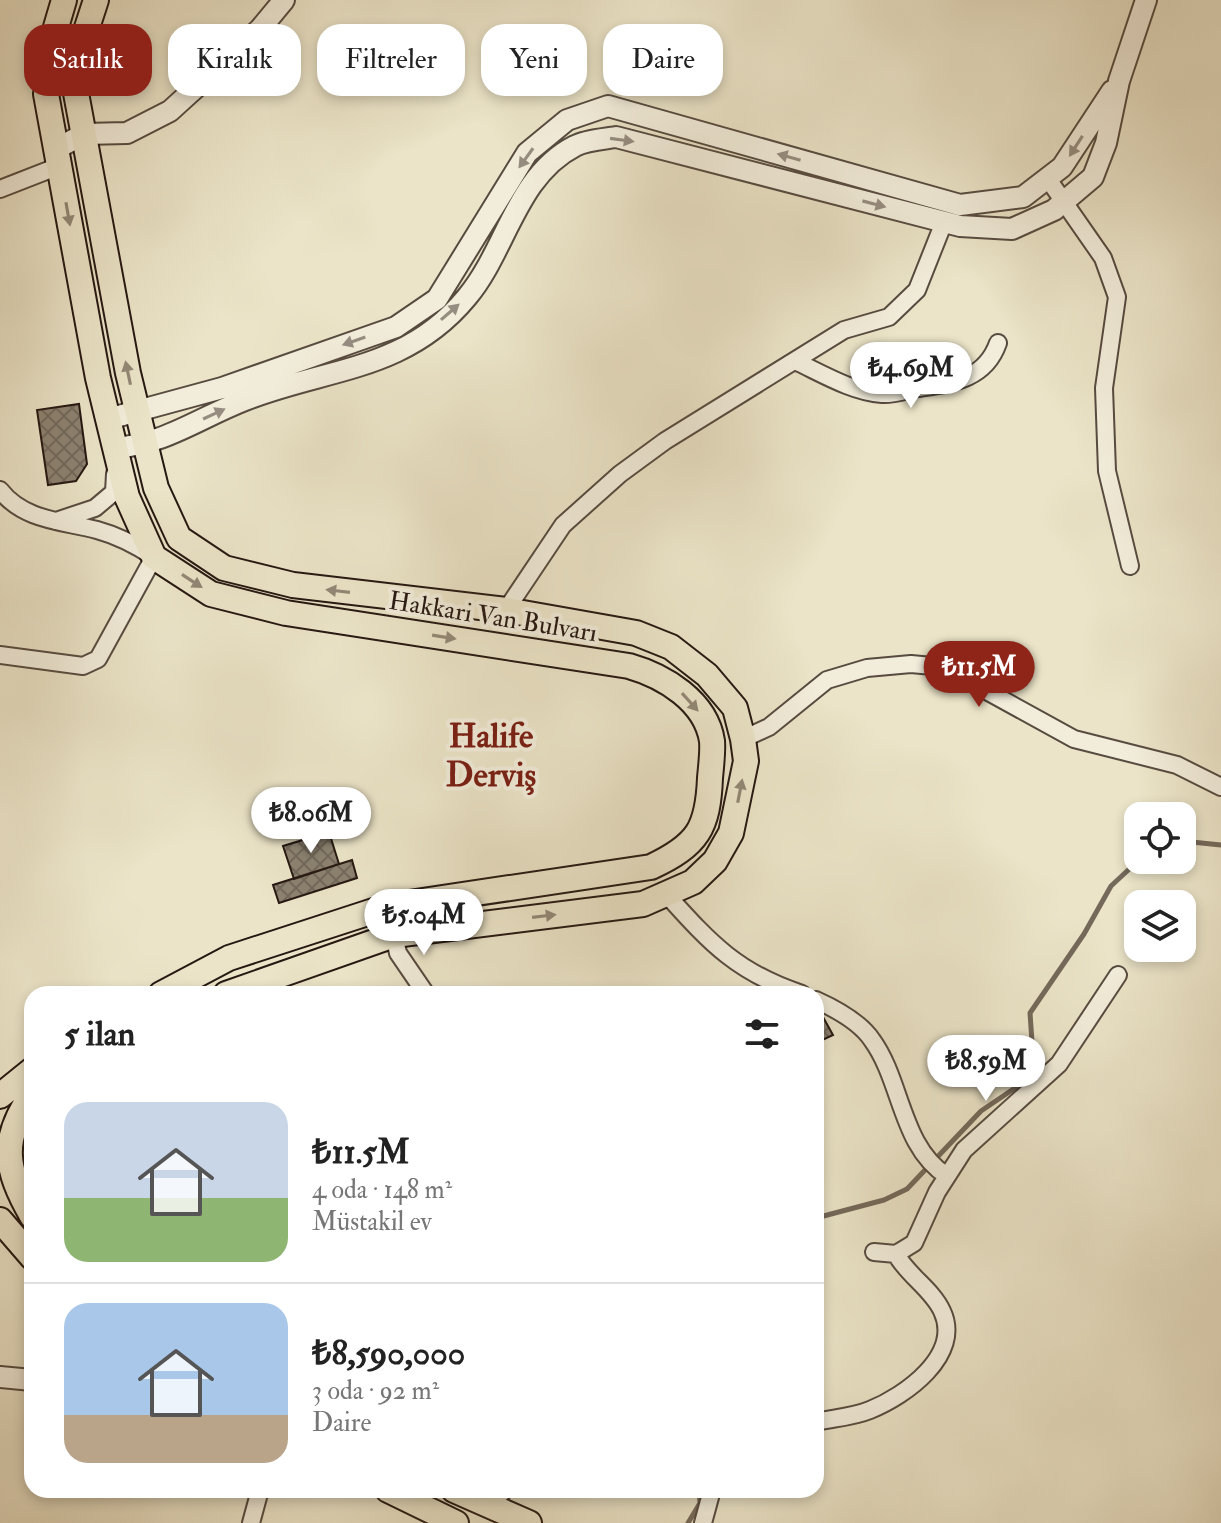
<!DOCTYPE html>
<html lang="tr">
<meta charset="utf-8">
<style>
:root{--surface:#fff;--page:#f2f2f2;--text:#222;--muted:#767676;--line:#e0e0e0;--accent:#8f2418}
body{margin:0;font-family:"IM FELL Double Pica",serif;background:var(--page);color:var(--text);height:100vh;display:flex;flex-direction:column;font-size:30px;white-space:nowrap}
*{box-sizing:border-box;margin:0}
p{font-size:26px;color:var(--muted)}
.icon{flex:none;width:44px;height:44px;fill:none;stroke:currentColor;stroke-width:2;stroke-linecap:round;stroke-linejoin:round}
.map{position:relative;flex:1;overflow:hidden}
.drawer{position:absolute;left:24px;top:986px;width:800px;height:512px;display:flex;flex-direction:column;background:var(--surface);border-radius:24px;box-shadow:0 4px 12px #0003}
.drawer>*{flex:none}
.banner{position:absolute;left:24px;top:24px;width:800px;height:72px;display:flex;gap:16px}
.controls{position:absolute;left:1124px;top:802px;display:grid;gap:16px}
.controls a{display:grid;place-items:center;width:72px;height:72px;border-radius:16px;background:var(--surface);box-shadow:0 4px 12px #0003;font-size:40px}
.price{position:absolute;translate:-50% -68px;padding:0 18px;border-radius:28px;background:#fff;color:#222;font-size:26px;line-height:52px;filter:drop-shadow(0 2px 4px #0008)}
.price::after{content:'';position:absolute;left:50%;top:48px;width:24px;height:18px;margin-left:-12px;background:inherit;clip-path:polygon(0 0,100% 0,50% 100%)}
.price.current{background:var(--accent);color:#fff}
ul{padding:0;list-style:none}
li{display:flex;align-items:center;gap:24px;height:200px;padding:0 40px}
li+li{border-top:2px solid var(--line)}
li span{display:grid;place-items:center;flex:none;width:224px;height:160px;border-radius:24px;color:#555}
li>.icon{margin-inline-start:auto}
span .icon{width:96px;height:96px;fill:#fffc;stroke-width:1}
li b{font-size:34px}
h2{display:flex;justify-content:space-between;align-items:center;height:96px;padding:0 40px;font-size:34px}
.pill{padding:0 28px;border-radius:24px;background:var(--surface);box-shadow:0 4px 12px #0003;font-size:28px;line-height:72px}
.pill.current{background:var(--accent);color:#fff}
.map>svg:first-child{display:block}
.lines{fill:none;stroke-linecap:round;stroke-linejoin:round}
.stream{stroke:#74695a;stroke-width:5}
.building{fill:url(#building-cross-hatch);stroke:#261812;stroke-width:2}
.minor-casing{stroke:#574b40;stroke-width:20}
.tertiary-casing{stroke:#574b40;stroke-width:24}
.primary-casing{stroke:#261812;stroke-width:28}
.minor{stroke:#f2eddb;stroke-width:16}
.tertiary{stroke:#f2eddb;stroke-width:20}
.primary{stroke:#ebe4c8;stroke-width:24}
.oneway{fill:#968d81}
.oneway2{fill:#928876}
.labels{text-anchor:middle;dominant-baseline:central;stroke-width:8;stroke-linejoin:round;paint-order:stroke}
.street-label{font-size:26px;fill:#261812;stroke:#f2eddb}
.district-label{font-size:34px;font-weight:bold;fill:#7a1f14;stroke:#f2eddb}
</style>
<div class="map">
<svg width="1221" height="1523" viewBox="0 0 1221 1523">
<defs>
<pattern id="building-cross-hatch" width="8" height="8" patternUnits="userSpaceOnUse" patternTransform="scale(2)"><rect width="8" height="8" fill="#8c8271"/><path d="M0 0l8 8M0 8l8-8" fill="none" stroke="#72695b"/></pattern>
</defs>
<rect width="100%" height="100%" fill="#ebe4c8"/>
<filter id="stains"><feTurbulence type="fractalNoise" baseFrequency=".0025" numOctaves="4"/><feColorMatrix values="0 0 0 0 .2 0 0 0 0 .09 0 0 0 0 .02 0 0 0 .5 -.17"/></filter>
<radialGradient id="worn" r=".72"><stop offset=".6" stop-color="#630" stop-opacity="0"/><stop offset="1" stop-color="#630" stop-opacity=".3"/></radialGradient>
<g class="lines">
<!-- stream -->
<path class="stream" d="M1182 841 1221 845
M816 1218 884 1200 907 1189 981 1111 1021 1084 1033 1056 1030 1013 1084 934 1111 886 1139 860
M688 1523 700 1503 699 1490"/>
</g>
<!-- building -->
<path class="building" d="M79 404 87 464 76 481 48 485 37 410Z
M329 832 339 864 294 879 283 846Z
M352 860 357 878 279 903 273 885Z
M818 1008 833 1035 816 1043V1009Z"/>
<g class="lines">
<!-- minor casing -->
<g class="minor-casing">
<path id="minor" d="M1048 179 1103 258 1117 297 1104 388 1107 471 1130 566
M0 189 59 166
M795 361C821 373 852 392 882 394 893 395 907 390 918 388 952 383 985 380 998 343
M0 490C24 521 63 521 97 530 119 536 136 545 154 557L98 659 83 666 0 655
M56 521 95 508 114 492 115 474
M506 610 563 525 620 474 665 441 844 330 889 317 917 290 944 222
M743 739 769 727 827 680 867 668 911 664 943 667 1074 739 1177 765 1221 787
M667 895C711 944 738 973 802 994
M394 935 398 953 426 994
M816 1000C836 1009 860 1022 872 1040 902 1081 901 1147 947 1176
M874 1252 896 1254 914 1243 937 1192 964 1150 1059 1064 1118 975
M816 1422C834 1418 853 1417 870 1410 905 1396 963 1355 942 1311 932 1289 907 1275 896 1254
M487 1505 505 1490
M251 1523 260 1490
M703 1523 712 1490"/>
</g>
<!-- tertiary casing -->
<g class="tertiary-casing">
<path id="tertiary" d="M56 149 84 134 127 133 170 111 260 29 284 0
M108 419 222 388 396 327 437 299 527 153 567 120 608 106 960 205 1023 197 1062 167 1112 91
M115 448C165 444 199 418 245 400 325 368 405 372 467 297 506 251 516 176 575 146 586 140 604 139 616 137L960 226 1012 229 1054 210 1093 177 1106 143 1119 81 1146 0
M0 1377 32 1380"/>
</g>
<!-- primary casing -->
<g class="primary-casing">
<path id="primary" d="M64 0 54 34 46 94 98 378 127 497 154 557 211 594 286 613 629 666C664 676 706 701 712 741 713 752 711 766 710 778 708 828 698 845 651 867L389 906 229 958 161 994
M96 0 83 40 76 93 128 373 156 488 179 538 224 568 293 585 506 610 636 633 671 647 707 675 735 708 743 739 746 761 731 833 715 861 693 882 643 904 394 935 226 994
M32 1094C0 1140 5 1169 32 1216
M0 1096 32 1070
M0 1220 32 1257
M388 1490 456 1523
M454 1490 529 1523"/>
</g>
<!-- minor -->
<use href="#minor" class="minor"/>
<!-- tertiary -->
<use href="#tertiary" class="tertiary"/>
<!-- primary -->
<use href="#primary" class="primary"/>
</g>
<!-- one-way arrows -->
<defs><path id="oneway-solid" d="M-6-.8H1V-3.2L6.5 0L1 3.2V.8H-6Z" transform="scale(2)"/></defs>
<g class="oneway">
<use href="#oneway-solid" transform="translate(622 140) rotate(8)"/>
<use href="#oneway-solid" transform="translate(1076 146) rotate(123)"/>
<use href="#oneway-solid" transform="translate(789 157) rotate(-164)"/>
<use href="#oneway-solid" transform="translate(526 158) rotate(126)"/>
<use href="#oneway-solid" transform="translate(874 204) rotate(15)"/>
<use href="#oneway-solid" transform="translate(450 312) rotate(-41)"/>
<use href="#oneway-solid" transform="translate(354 341) rotate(161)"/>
<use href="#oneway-solid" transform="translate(214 414) rotate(-25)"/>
</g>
<g class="oneway2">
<use href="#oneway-solid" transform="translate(68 214) rotate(80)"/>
<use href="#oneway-solid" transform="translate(128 373) rotate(-102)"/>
<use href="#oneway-solid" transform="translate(192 581) rotate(33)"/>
<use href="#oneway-solid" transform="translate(338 591) rotate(-173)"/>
<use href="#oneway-solid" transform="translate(444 637) rotate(9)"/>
<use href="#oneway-solid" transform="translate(690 702) rotate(48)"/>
<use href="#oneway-solid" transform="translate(740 791) rotate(-79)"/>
<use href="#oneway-solid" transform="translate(544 916) rotate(-7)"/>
</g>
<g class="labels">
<!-- street labels -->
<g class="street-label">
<text transform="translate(493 617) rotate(9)">Hakkari Van Bulvarı</text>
</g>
<!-- district labels -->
<g class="district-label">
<text x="491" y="736">Halife<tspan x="491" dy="39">Derviş</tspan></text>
</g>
</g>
<rect width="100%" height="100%" filter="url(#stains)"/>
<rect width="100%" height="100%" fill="url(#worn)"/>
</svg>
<div class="controls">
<a><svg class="icon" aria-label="locate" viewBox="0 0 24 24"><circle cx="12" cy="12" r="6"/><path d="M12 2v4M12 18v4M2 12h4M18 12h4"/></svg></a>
<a><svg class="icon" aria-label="layers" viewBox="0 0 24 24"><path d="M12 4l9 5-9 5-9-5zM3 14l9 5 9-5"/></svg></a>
</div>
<b class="price" style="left:911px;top:410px">₺4.69M</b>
<b class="price current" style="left:979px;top:709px">₺11.5M</b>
<b class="price" style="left:311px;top:855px">₺8.06M</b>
<b class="price" style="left:424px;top:957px">₺5.04M</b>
<b class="price" style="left:986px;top:1103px">₺8.59M</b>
<div class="banner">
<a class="pill current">Satılık</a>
<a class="pill">Kiralık</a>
<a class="pill">Filtreler</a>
<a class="pill">Yeni</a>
<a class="pill">Daire</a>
</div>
<section class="drawer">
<h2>5 ilan<svg class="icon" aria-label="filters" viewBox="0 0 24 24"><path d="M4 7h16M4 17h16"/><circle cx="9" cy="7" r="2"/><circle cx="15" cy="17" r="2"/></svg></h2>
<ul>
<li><span style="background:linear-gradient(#c9d6e8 60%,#8fb573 0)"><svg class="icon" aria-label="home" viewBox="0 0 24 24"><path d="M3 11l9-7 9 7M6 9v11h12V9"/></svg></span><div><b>₺11.5M</b><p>4 oda · 148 m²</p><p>Müstakil ev</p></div></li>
<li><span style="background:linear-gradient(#a9c7e8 70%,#b9a48a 0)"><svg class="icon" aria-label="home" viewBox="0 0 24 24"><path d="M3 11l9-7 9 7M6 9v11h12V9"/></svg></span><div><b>₺8,590,000</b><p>3 oda · 92 m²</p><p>Daire</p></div></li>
</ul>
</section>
</div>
